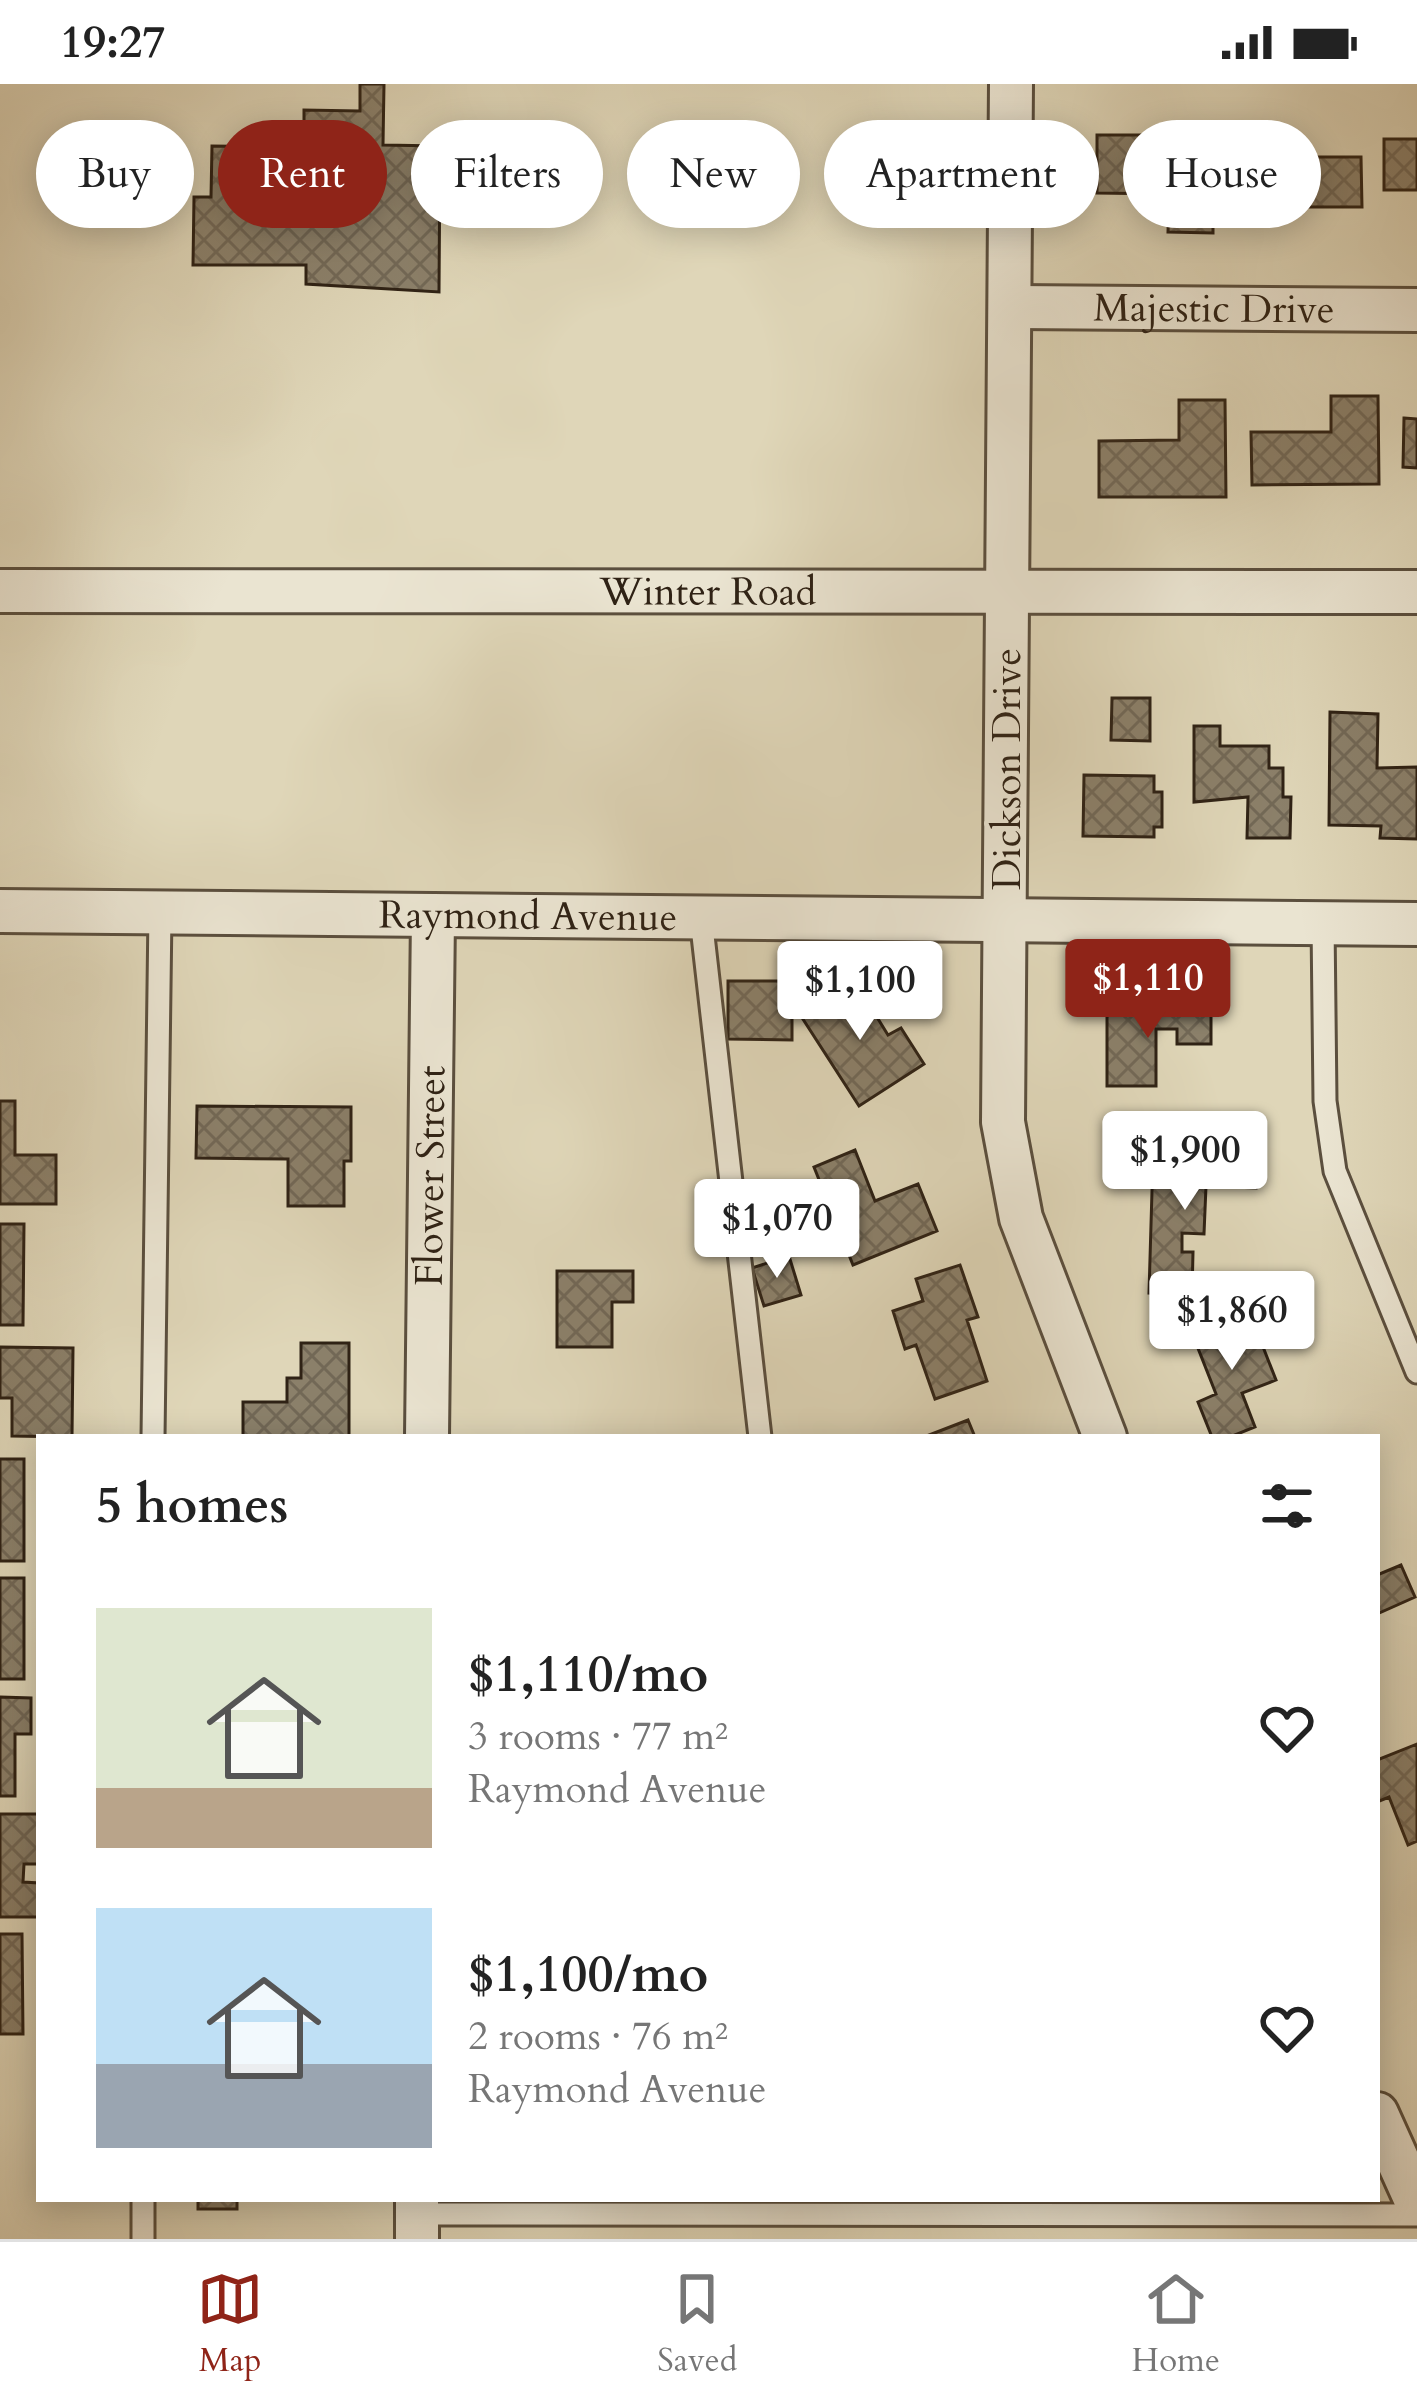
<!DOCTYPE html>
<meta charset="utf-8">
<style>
:root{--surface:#fff;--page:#f6f6f6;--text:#222;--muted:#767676;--line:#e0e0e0;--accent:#8f2418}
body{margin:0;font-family:Cardo,serif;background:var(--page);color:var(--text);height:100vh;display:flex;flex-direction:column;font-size:45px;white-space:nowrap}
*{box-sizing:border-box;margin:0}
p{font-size:39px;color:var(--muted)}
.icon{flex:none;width:66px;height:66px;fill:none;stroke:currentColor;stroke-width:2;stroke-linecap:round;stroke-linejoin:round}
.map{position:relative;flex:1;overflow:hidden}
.drawer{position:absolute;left:36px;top:1350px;width:1344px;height:768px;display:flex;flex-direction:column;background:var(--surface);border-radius:0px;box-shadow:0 6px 30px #0003}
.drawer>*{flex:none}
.top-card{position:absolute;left:36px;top:36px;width:1347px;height:108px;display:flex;gap:24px}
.price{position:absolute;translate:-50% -102px;padding:0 27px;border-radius:12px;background:#fff;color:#222;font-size:39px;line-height:78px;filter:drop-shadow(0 3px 6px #0008)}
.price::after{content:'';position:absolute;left:50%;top:72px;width:36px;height:27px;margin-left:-18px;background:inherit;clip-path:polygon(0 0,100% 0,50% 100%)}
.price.on{background:var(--accent);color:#fff}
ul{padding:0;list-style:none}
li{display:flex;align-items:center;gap:36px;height:300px;padding:0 60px}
li span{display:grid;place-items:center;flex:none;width:336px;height:240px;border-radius:0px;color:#555}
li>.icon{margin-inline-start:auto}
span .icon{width:144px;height:144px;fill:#fffc;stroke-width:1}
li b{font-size:51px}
h2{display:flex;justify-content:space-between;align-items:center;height:144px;padding:0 60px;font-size:51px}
.chip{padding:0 42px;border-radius:54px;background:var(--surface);box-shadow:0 6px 30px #0003;font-size:42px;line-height:108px}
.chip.on{background:var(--accent);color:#fff}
.status{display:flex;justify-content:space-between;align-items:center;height:84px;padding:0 60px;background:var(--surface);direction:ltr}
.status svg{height:33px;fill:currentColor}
.tabs{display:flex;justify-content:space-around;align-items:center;height:168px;border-top:3px solid var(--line);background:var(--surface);font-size:33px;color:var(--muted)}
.tabs a{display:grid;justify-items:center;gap:6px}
.tabs .on{color:var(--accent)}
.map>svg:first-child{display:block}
.building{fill:url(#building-cross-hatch);stroke:#2f2215;stroke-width:3}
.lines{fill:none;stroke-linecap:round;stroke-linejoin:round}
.lane-casing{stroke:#5b4f3e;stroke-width:27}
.street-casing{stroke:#5b4f3e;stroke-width:48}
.lane{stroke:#eae4d1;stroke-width:21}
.street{stroke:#eae4d1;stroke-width:42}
.labels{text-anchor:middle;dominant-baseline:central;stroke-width:9;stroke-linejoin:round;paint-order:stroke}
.street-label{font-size:39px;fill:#2f2215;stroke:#eae4d1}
</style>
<div class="status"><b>19:27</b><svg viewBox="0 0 49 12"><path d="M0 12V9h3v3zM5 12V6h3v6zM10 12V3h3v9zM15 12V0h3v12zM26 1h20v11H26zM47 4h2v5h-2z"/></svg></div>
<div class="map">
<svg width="1417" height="2155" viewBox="0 0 1417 2155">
<defs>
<pattern id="building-cross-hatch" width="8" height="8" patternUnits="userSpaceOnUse" patternTransform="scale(3)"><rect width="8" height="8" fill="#8b806a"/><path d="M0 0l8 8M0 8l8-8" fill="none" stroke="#726856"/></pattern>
</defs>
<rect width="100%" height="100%" fill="#dfd6b8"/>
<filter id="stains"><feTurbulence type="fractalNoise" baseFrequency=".00167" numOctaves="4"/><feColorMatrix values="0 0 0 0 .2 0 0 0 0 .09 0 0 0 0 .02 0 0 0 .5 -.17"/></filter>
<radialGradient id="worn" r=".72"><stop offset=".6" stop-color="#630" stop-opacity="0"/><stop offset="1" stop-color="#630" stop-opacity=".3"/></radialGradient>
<!-- building -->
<path class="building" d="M360 0H384L383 61 440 62 439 208 306 200V181H193L194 113H211L212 62 304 63V26L360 27Z
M1097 51H1201L1200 100 1213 101V149L1168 148 1169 110 1097 109Z
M1384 55H1417V106H1384Z
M1237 73H1361L1362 123H1237Z
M1331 312H1378L1379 400 1252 401 1251 348H1331Z
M1179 316H1225L1226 413H1099V357L1179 356Z
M1404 334 1417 335V384L1403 383Z
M1112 614H1150V657L1111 656Z
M1330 628 1378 630 1377 684 1417 683V755L1380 754 1381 742 1329 741Z
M1194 642H1220V662H1269V684H1283V713H1291L1290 754H1247L1248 713 1194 718Z
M1084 691 1154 692V708H1162V743H1154V753L1083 752Z
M854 896 888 951 901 944 924 980 859 1022 799 929Z
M728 897H792V956L728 955Z
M1107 925H1211V960H1177V945H1156V1002H1107Z
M0 1017H15V1071H56V1120H0Z
M197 1022 351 1023V1077H344V1122H288V1075L196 1074Z
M855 1066 875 1117 918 1100 937 1147 853 1181 814 1083Z
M1153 1073 1256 1077V1104L1206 1102 1204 1150 1182 1149V1168H1193L1192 1211 1149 1209Z
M0 1140H24L23 1241H0Z
M789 1172 801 1211 764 1222 752 1184Z
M960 1181 978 1233 967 1236 987 1297 935 1315 916 1261 905 1265 893 1227 923 1217 916 1195Z
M557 1187H633V1218H612V1263H557Z
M1249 1227 1276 1296 1242 1309 1255 1343 1230 1353H1212L1198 1318 1216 1310 1192 1249Z
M301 1259H349V1353H243V1318H287V1294H301Z
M0 1263 73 1264 72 1353 12 1352V1314H0Z
M968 1336 975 1353H924Z
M0 1375H24V1477H0Z
M1401 1481 1415 1513 1377 1530V1491Z
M0 1494H24V1595H0Z
M0 1613 31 1614V1650H15V1712H0Z
M1417 1660V1757L1408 1761 1389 1713 1377 1718V1676Z
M0 1730H39V1780H24L23 1798 39 1799V1833H0Z
M0 1850H22L23 1950H0Z
M198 2115H237V2125H198Z
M572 2115H625V2119L572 2118Z"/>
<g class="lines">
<!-- lane casing -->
<g class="lane-casing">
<path id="lane" d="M701 834 760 1353
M1323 839 1325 1017 1335 1087 1417 1288
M153 1353 160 829
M417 2130 1417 2131
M143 2155V2115"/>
</g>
<!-- street casing -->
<g class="street-casing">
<g id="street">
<path d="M1011 0 1003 1038 1021 1134 1105 1353"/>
<path id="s1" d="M1010 223 1417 226"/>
<path id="s2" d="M0 507 1417 508"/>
<path id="s3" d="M0 827 1417 840"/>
<path id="s4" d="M427 1353 433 832"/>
<path d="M1377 2030 1417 2119"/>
<path d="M417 2155V2115"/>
</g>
</g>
<!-- lane -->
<use href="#lane" class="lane"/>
<!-- street -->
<use href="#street" class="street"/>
</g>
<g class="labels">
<!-- street labels -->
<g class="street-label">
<text stroke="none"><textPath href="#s1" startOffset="204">Majestic Drive</textPath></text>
<text stroke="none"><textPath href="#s2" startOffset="708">Winter Road</textPath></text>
<text transform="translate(1007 685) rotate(-90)">Dickson Drive</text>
<text stroke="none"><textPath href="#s3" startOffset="528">Raymond Avenue</textPath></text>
<text stroke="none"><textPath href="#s4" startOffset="261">Flower Street</textPath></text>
</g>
</g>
<rect width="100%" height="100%" filter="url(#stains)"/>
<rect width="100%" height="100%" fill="url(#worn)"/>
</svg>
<b class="price on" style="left:1148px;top:957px">$1,110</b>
<b class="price" style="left:860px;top:959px">$1,100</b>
<b class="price" style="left:1185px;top:1129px">$1,900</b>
<b class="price" style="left:777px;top:1197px">$1,070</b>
<b class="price" style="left:1232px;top:1289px">$1,860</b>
<div class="top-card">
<a class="chip">Buy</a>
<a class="chip on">Rent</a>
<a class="chip">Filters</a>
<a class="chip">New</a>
<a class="chip">Apartment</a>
<a class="chip">House</a>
</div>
<section class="drawer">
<h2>5 homes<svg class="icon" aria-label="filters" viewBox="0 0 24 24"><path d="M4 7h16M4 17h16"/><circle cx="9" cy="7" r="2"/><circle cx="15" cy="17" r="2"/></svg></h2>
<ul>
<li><span style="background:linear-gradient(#dfe7d0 75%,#b9a48a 0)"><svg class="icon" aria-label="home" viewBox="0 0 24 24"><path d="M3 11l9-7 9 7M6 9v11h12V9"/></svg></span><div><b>$1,110/mo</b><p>3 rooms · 77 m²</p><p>Raymond Avenue</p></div><svg class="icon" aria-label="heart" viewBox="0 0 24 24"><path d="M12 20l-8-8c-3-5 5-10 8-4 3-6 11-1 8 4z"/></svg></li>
<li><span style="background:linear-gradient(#bfe0f5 65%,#9aa5b1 0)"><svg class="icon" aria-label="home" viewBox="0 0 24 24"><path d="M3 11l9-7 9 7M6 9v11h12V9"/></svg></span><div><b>$1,100/mo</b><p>2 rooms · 76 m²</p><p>Raymond Avenue</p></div><svg class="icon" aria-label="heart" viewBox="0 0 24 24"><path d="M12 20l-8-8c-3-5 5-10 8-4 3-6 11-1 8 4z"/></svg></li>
</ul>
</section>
</div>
<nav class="tabs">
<a class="on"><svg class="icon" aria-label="map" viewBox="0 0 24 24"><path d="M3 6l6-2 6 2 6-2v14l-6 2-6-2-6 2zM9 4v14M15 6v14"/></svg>Map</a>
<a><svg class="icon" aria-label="saved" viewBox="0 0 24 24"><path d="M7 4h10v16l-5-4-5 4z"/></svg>Saved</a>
<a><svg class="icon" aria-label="home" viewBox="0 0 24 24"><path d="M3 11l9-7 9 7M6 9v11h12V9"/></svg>Home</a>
</nav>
